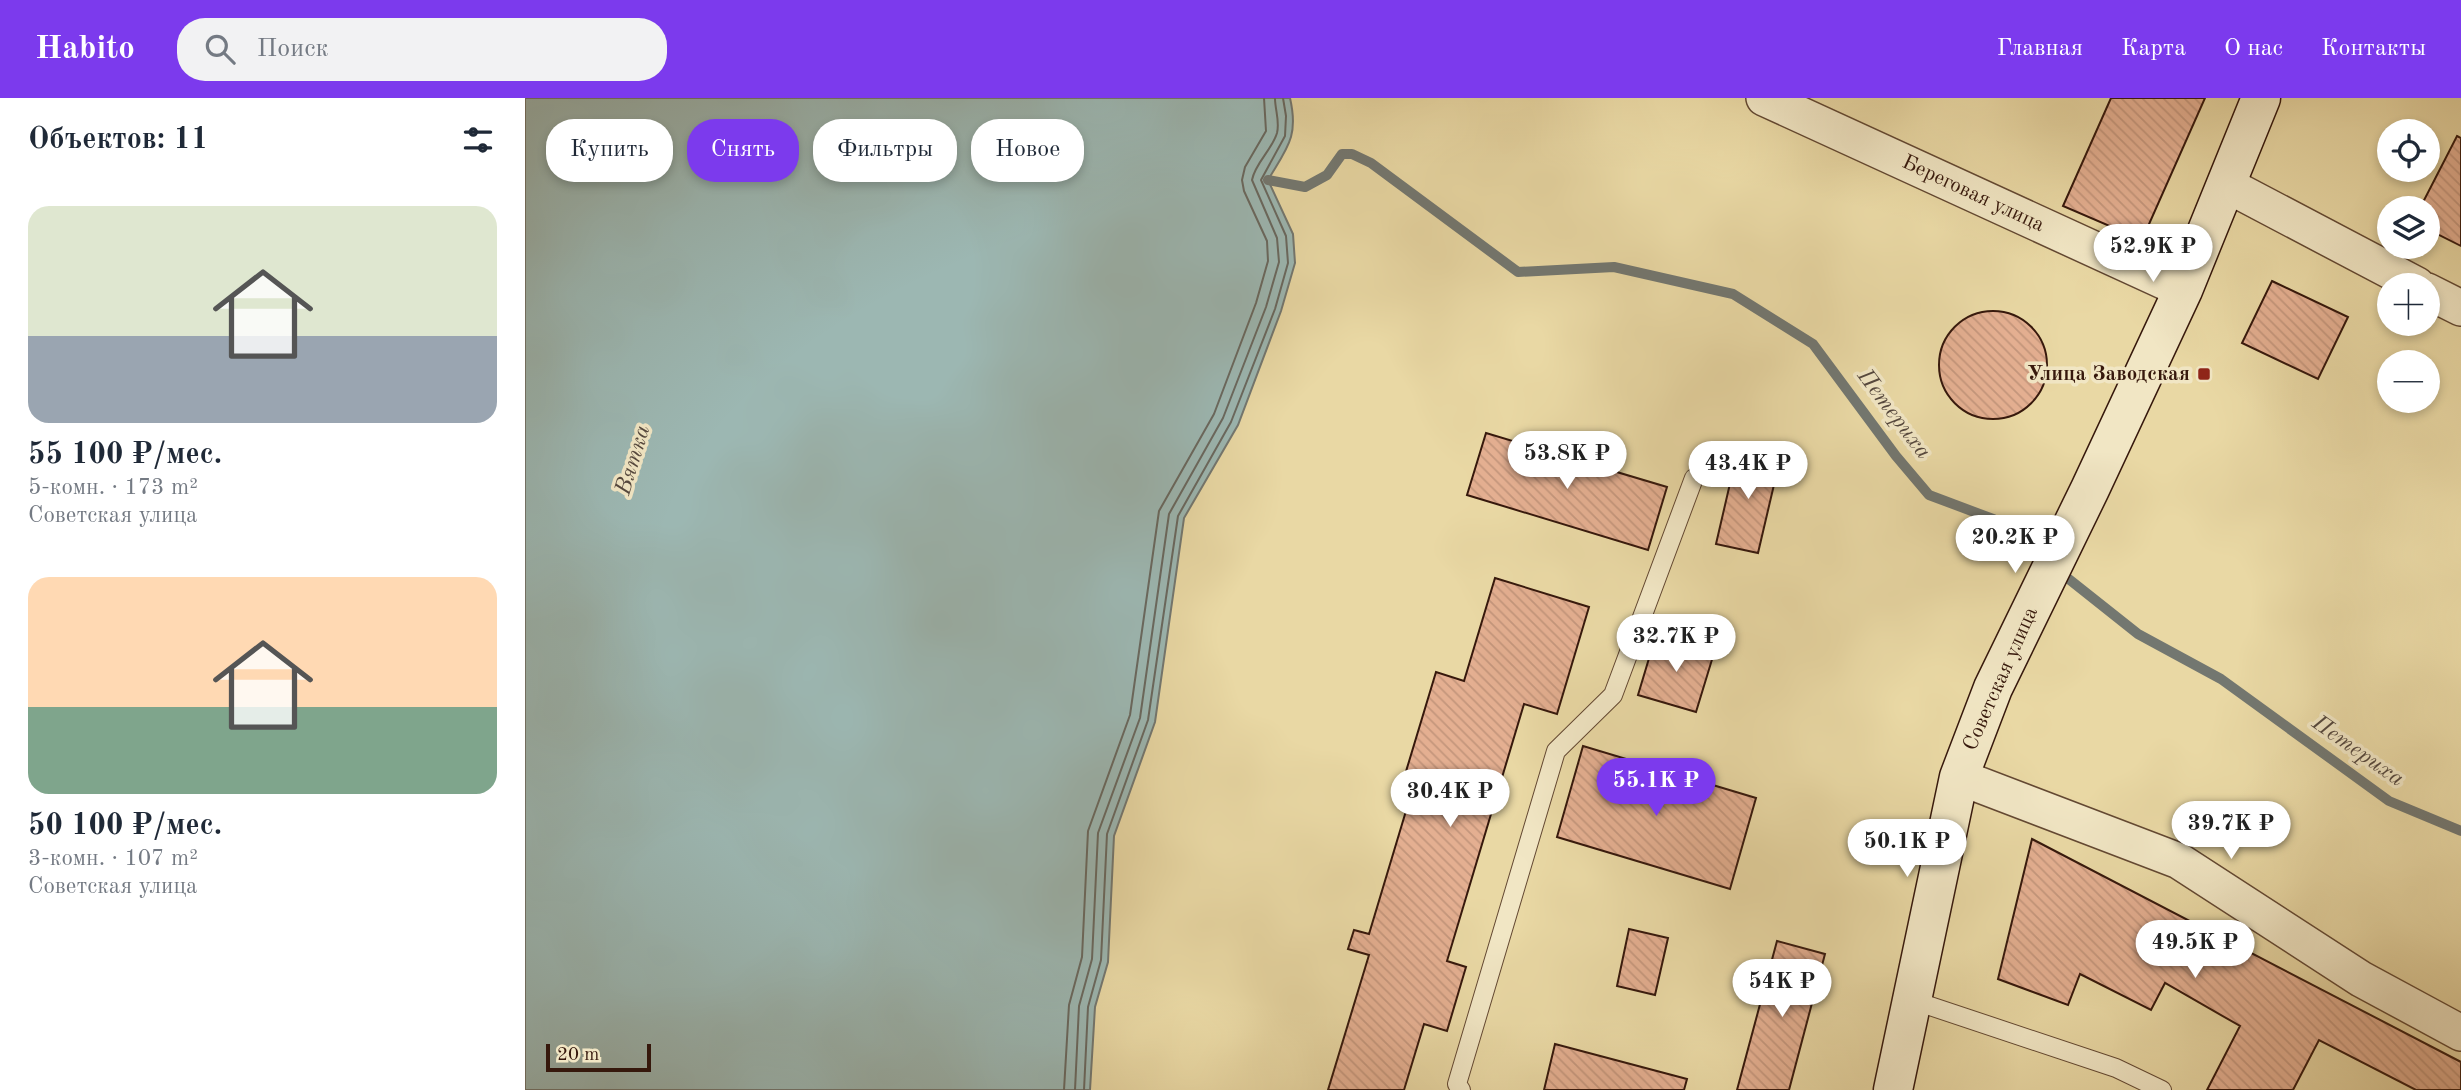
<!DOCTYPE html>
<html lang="ru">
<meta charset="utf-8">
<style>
:root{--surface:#fff;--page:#f2f2f3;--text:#1f2937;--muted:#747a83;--accent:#7c3aed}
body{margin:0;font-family:"Old Standard TT",serif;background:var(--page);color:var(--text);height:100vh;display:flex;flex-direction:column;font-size:26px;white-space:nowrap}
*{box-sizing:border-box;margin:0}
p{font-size:23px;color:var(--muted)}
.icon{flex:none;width:38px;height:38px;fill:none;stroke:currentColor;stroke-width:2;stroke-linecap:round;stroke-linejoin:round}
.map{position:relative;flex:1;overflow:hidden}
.details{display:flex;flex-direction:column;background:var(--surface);width:525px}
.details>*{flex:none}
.banner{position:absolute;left:21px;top:21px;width:665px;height:63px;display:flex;gap:14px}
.tools{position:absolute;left:1852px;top:21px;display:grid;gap:14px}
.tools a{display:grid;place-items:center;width:63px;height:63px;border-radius:50%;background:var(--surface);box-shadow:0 4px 10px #0003;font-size:35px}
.scale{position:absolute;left:21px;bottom:18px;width:105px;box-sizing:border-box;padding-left:7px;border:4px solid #36180c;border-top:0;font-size:19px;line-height:24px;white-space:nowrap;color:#36180c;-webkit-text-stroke:5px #f1e6c4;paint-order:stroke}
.price{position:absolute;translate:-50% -60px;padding:0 16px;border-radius:24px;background:#fff;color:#222;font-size:23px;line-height:46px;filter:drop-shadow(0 2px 4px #0008)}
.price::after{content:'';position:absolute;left:50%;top:42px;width:21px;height:16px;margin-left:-10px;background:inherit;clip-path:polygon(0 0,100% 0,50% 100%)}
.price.on{background:var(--accent);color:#fff}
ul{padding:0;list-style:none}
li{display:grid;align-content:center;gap:14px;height:371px;padding:0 28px}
li span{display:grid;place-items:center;height:217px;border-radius:21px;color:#555}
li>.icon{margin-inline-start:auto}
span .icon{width:126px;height:126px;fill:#fffc;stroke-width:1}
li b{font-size:30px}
h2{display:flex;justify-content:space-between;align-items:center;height:84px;padding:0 28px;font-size:30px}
.tag{padding:0 24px;border-radius:28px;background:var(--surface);box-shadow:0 4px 10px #0003;font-size:24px;line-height:63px}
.tag.on{background:var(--accent);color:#fff}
header{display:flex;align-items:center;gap:42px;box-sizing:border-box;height:98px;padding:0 35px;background:var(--accent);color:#fff}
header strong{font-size:33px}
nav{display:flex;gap:38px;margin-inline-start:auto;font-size:24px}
.search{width:490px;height:63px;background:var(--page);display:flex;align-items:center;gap:18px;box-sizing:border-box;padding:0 24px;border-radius:28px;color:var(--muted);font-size:26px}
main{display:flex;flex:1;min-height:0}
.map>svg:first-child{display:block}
.water{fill:#9cb7b2;stroke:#737770;stroke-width:2}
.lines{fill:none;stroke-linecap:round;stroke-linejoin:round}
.shore{stroke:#69685f;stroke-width:2}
.stream{stroke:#737770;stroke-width:10}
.building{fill:url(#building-back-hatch);stroke:#36180c;stroke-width:2}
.service-casing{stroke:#634832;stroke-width:20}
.minor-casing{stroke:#634832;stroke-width:38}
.secondary-casing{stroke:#36180c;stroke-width:41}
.service{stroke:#f1e6c4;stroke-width:18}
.minor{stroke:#f1e6c4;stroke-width:35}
.secondary{stroke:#f1e6c4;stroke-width:38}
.poi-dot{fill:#8f2418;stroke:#f1e6c4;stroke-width:2.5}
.labels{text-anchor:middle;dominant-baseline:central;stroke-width:7;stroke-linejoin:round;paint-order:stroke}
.street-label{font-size:21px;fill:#36180c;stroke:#f1e6c4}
.poi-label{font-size:21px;font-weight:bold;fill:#36180c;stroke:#f1e6c4;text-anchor:end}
.water-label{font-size:23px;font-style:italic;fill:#55483e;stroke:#f1e6c4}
</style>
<header>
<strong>Habito</strong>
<div class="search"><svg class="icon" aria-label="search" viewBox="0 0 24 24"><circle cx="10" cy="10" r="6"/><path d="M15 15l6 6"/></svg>Поиск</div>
<nav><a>Главная</a><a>Карта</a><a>О нас</a><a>Контакты</a></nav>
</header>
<main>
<section class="details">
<h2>Объектов: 11<svg class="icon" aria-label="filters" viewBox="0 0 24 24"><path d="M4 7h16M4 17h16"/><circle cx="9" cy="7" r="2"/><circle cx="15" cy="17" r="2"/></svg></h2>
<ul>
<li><span style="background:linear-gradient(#dfe7d0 60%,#9aa5b1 0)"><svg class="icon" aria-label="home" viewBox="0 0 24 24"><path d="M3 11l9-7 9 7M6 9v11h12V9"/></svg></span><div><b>55 100 ₽/мес.</b><p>5-комн. · 173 m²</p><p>Советская улица</p></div></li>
<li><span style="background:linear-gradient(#ffd9b3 60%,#7fa58c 0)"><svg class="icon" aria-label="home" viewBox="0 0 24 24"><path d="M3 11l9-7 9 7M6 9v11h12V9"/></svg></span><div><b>50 100 ₽/мес.</b><p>3-комн. · 107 m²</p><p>Советская улица</p></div></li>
</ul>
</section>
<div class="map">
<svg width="1936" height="992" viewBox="0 0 1936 992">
<defs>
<pattern id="building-back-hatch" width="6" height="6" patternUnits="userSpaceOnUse" patternTransform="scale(1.75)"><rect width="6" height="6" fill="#e4af91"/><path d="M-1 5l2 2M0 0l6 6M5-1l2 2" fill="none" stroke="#c4967c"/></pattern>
</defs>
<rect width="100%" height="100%" fill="#e9d8a4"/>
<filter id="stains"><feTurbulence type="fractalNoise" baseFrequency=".00286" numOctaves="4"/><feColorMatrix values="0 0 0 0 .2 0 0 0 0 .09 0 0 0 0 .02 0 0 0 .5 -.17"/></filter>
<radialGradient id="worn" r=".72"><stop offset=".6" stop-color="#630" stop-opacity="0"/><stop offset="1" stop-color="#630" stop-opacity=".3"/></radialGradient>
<!-- water -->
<path class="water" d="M0 0H765C774 39 762 50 743 82L768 136 770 165 756 213 713 327 659 420 630 624 589 738 583 864 570 909 565 992H0Z"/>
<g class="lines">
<!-- shore -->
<path class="shore" d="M539 992 544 907 557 859 563 733 605 617 634 413 689 316 731 205 743 163 742 143 719 93 717 82 720 69 741 33 739 0
M550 992 554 908 567 861 573 735 615 620 644 416 698 320 741 209 754 164 752 140 727 82C730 65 747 52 752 35 755 23 750 12 750 0
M559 992 563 909 576 862 582 736 623 622 653 418 706 324 750 211 763 165 761 138 736 82 760 38 761 18 758 0"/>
<!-- stream -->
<path class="stream" d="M743 82 780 89 802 77 817 56H827L846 65 993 174 1089 169 1208 196 1288 246 1371 358 1404 397 1468 421 1613 536 1696 581 1864 703 1936 733"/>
</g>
<!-- building -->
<path class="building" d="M1586 0H1680L1617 142 1538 108Z
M1932 38 1936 40V148L1902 131V110H1895Z
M1747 183 1823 219 1793 281 1717 245Z
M1414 267a54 54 0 1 1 108 0a54 54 0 1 1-108 0Z
M961 335 1142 389 1123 452 942 397Z
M1213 351 1255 361 1233 455 1191 446Z
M970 480 1064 509 1032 616 999 606 922 863 941 869 922 933 899 926 879 992H803L844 857 823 851 829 832 844 836 890 683 879 680 911 574 939 583Z
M1131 537 1189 555 1171 614 1113 597Z
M1058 648 1231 700 1205 791 1032 739Z
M1507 741 1936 964V992H1891L1794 942 1768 992H1682L1715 928 1640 885 1626 912 1555 876 1543 907 1473 881Z
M1104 831 1143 840 1130 897 1092 888Z
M1252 843 1300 856 1264 992H1212Z
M1030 946 1162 981 1159 992H1019Z"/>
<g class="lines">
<!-- service casing -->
<g class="service-casing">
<path id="service" d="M1387 902 1591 970 1637 992
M936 992 932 986 1031 653 1088 597 1169 380"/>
</g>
<!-- minor casing -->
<g class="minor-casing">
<path id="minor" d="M1239 0 1658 192
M1702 87 1892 187
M1902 193 1936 210
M1434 679 1654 763 1836 881 1936 935"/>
</g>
<!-- secondary casing -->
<g class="secondary-casing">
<path id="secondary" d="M1368 992 1434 679 1468 590 1565 391 1658 192 1736 0"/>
</g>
<!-- service -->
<use href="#service" class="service"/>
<!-- minor -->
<use href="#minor" class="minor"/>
<!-- secondary -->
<use href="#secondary" class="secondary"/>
</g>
<!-- markers -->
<rect class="poi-dot" x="1672" y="269" width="14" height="14" rx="3.5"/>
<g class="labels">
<!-- street labels -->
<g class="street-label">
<text transform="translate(1448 96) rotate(25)">Береговая улица</text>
<text transform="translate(1476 581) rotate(-66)">Советская улица</text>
</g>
<!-- poi labels -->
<g class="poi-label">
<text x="1665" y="276">Улица Заводская</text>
</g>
<!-- water labels -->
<g class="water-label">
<text transform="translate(1369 316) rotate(53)">Петериха</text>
<text transform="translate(108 362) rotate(-73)">Вятка</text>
<text transform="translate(1833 653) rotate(35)">Петериха</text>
</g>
</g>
<rect width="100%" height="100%" filter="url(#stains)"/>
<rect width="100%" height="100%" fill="url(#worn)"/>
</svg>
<div class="tools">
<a><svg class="icon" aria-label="locate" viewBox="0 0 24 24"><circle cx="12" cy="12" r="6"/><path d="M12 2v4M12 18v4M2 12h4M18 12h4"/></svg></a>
<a><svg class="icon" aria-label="layers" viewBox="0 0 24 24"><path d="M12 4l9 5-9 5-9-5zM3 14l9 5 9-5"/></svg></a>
<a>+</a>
<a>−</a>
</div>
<div class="scale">20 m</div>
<b class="price" style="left:1628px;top:186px">52.9K ₽</b>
<b class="price" style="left:1042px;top:393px">53.8K ₽</b>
<b class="price" style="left:1223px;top:403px">43.4K ₽</b>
<b class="price" style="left:1490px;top:477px">20.2K ₽</b>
<b class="price" style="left:1151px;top:576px">32.7K ₽</b>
<b class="price on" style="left:1131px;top:720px">55.1K ₽</b>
<b class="price" style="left:925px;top:731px">30.4K ₽</b>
<b class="price" style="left:1706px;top:763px">39.7K ₽</b>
<b class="price" style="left:1382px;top:781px">50.1K ₽</b>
<b class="price" style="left:1670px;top:882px">49.5K ₽</b>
<b class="price" style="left:1257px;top:921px">54K ₽</b>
<div class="banner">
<a class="tag">Купить</a>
<a class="tag on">Снять</a>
<a class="tag">Фильтры</a>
<a class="tag">Новое</a>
</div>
</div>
</main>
